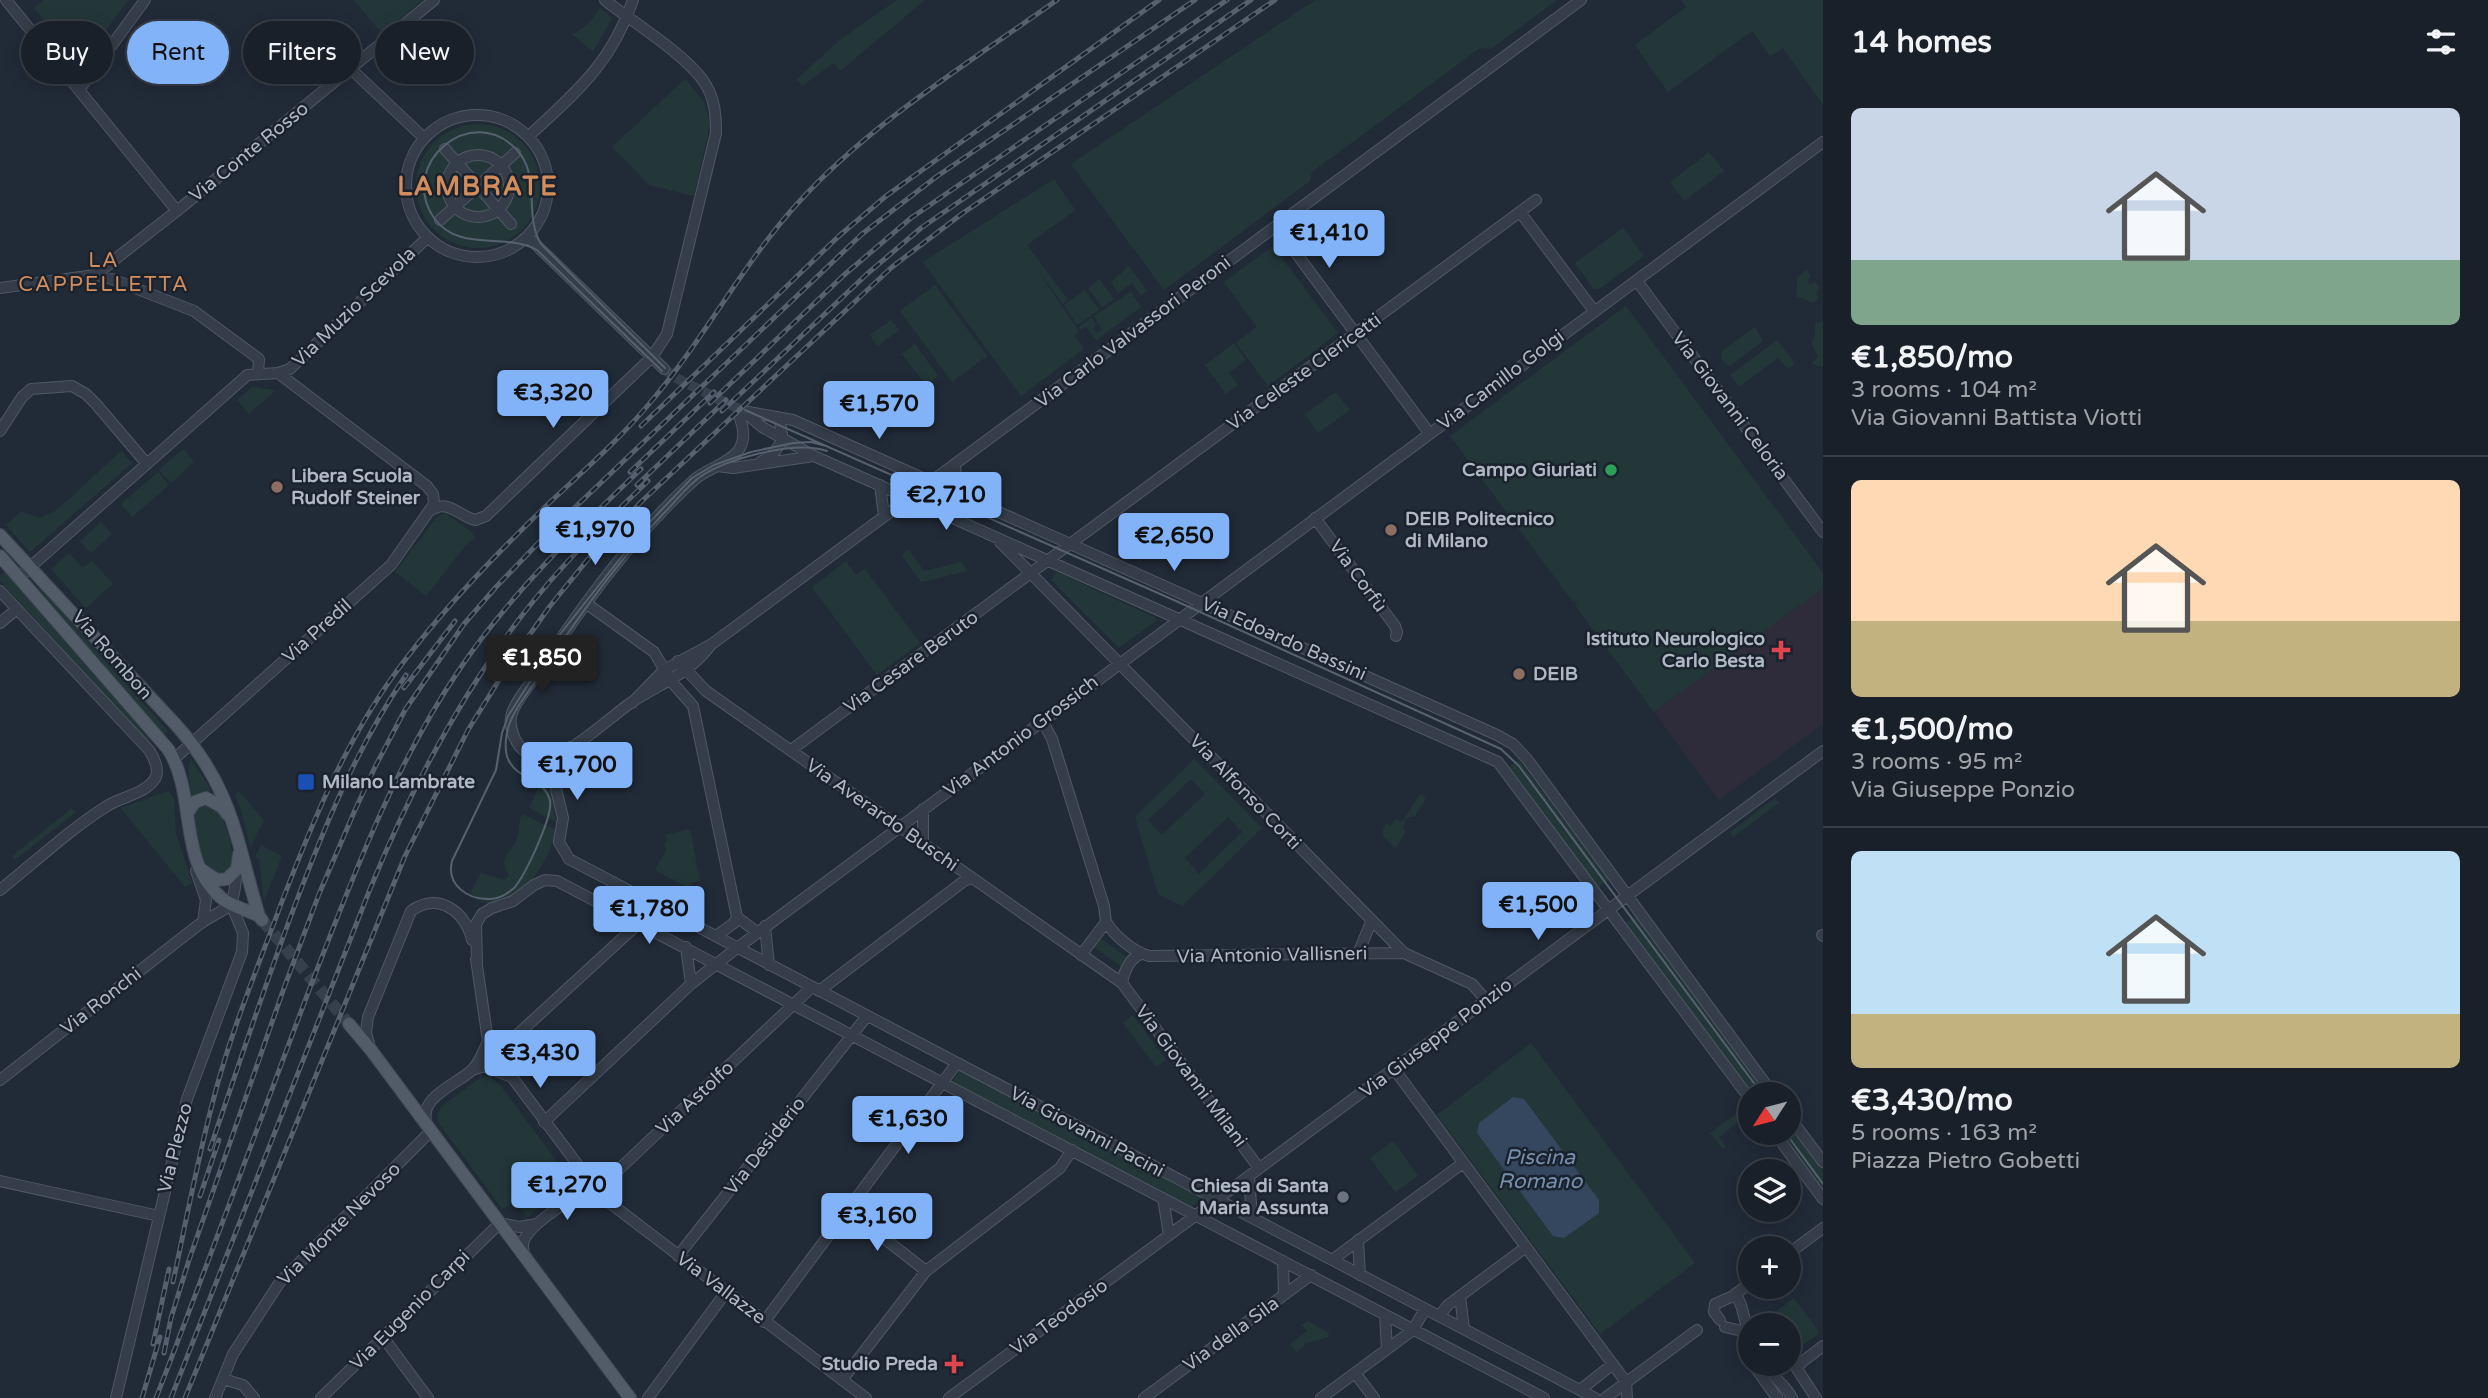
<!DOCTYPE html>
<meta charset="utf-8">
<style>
:root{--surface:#19202a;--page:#262d36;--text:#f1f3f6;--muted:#9fa3a8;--line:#373e47;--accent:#82b2f7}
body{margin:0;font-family:"Varela Round",sans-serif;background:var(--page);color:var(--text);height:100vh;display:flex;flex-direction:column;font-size:26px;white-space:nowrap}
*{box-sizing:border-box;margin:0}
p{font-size:23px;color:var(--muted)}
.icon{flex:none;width:38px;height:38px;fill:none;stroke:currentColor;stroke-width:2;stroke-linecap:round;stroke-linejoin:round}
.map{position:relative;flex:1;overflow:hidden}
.sheet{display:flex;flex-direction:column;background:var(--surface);width:665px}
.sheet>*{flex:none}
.guide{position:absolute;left:21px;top:21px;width:665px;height:63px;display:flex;gap:14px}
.needle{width:46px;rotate:234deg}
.controls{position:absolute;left:1738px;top:1082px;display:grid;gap:14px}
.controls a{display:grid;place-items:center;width:63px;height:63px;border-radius:50%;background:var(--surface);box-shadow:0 4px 18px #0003,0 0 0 2px var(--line);font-size:35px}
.price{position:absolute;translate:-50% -60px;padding:0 16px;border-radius:7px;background:var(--accent);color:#111;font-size:23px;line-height:46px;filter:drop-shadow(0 2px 4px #0008)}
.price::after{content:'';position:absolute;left:50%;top:42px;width:21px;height:16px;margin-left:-10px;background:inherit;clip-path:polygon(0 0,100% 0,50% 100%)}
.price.on{background:#222;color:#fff}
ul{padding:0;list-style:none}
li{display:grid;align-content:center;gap:14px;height:371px;padding:0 28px}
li+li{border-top:2px solid var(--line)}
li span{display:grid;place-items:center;height:217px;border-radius:10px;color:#555}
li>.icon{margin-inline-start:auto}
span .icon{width:126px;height:126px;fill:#fffc;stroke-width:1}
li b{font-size:30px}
h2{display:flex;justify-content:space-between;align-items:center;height:84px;padding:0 28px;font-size:30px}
.chip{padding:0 24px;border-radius:32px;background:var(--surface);box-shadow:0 4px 18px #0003,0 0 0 2px var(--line);font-size:24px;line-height:63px}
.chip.on{background:var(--accent);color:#111}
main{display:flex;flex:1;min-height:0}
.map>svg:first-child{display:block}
.medical{fill:#2e2c3a}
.green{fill:#233739;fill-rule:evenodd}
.water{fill:#34475f}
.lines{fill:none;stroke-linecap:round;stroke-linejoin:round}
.minor-tunnel{stroke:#36404d;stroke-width:10;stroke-dasharray:10 5;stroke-linecap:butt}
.major-tunnel{stroke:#36404d;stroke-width:12;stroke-dasharray:12 6;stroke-linecap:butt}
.minor-casing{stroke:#4f5863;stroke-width:12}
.major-casing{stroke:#3e4652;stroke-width:14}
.minor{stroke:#343d49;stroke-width:10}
.major{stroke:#525c69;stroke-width:12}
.tram{stroke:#566170;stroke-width:2}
.rail-casing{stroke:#566170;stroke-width:5}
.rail{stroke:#1a222d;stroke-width:2.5;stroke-dasharray:8;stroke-linecap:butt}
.leisure-dot{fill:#2e9e5b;stroke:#1a222d;stroke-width:2.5}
.education-dot{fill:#8d6e63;stroke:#1a222d;stroke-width:2.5}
.health-dot{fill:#e0444e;stroke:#1a222d;stroke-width:2.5}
.transit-dot{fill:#1a4fb4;stroke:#1a222d;stroke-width:2.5}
.worship-dot{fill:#6b7280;stroke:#1a222d;stroke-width:2.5}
.labels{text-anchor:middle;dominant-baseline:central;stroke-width:5;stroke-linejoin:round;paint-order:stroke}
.street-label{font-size:19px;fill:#afb8c5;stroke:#1a222d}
.poi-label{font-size:19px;font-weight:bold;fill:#afb8c5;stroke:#1a222d;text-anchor:end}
.neighbourhood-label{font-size:21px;letter-spacing:2px;fill:#d38d5c;stroke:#1a222d}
.water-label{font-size:21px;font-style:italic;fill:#768fad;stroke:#1a222d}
.district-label{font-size:26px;font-weight:bold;letter-spacing:2px;fill:#d38d5c;stroke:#1a222d}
</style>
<main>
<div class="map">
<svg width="1823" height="1398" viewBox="0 0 1823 1398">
<rect width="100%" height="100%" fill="#212b38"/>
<!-- medical -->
<path class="medical" d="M1823 588V724L1719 800 1654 712Z"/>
<!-- green -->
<path class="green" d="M44 0H128L81 64H67L37 24 43 19 34 8Z
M353 0H422L383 34Z
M897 0H925L840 71 834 63 802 86 797 79 842 38Z
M1315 0H1557L1491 49 1480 48 1312 172 1310 181 1164 290 1071 164Z
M1681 0H1823V105L1783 48 1770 56 1752 31 1668 92 1635 45 1686 7Z
M600 8 612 18 593 52 573 35 589 23Z
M685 79 704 102 710 124 694 196 649 185 612 147Z
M416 186a62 62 0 1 1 124 0a62 62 0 1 1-124 0Z
M1709 152 1724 171 1684 201 1670 182Z
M1054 179 1075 210 1027 245 1068 300 1063 304 1038 271 1079 331 1074 336 1084 349 1021 396 923 262Z
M1623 228 1644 256 1599 289H1594L1575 263Z
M1273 246 1338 333 1268 386 1236 343 1257 327 1224 282Z
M1129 266 1147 291 1141 295 1132 283 1118 293 1111 282Z
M1806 270 1811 276 1807 281 1810 285 1815 282 1820 288 1816 294 1819 298 1813 303 1796 296 1797 278Z
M1099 279 1114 299 1102 307 1088 288Z
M935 285 987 356 952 382 900 311Z
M1085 290 1099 310 1077 325 1064 305Z
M1131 292 1141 307 1096 340 1086 327 1081 330 1079 327 1091 318 1097 325 1093 329 1097 333 1102 329 1094 316Z
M1626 306 1823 573V588L1654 712 1575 605 1577 604 1575 600 1573 602 1450 436Z
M891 320 899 330 877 346 870 335Z
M1823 322V367L1812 364 1818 356 1811 343 1815 335V323Z
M1755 327 1763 341 1730 366C1723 364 1721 358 1722 351Z
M1777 340 1795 364 1788 369 1778 358 1739 387 1730 375Z
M1234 343 1246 360 1229 373 1238 385 1226 394 1205 365Z
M915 344 938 376 926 386 902 354Z
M252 387 276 390 249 414 237 400Z
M1336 392 1350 410 1318 433 1305 414Z
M183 449 194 462 171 483 159 470Z
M121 451 132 463 30 552 6 525 21 511 40 518 57 510Z
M158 472 169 485 132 517 121 504Z
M445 513 473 533 475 538 466 545 426 596 395 572 436 518Z
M101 522 112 534 91 553 80 541Z
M908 549 924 571 961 562 968 571 921 582 902 555Z
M69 553 83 568 92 561 113 584 86 608 51 569Z
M846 561 856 575 865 569 920 643 877 675 812 587Z
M5 572 150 739 148 741 0 581V576Z
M1057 572 1156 618 1157 620 1119 648 1051 580Z
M39 587 168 731 164 735 37 589Z
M191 759 211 790 191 797 188 767Z
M1194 759 1262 828 1182 906 1158 894 1135 817ZM1191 779 1205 794 1162 835 1148 820ZM1228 817 1242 832 1199 874 1185 858Z
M1519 760 1609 880 1597 888 1510 770 1511 765Z
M542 780 551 792 556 822 529 808Z
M168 791 174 798 176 834 192 882 185 887 121 808Z
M239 791 264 820 250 847 242 814 235 794Z
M1420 794 1426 798 1415 816 1406 818 1403 827 1406 831 1396 848 1383 837V830L1386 823 1391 826 1395 819 1402 822Z
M1775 798 1779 803 1733 837 1730 832Z
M204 804C208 805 212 806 215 808 225 816 238 860 230 871 227 874 224 875 220 875 200 872 193 828 194 812Z
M72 808 76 812 15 860 12 856Z
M522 814 556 830C549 864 516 916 475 899L471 891 481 873 505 880 509 875C496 856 513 853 517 838 520 829 518 823 522 814Z
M690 829 700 881 693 882 689 888 655 870 666 850 664 843 668 840 665 835Z
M261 845 282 856 264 901 259 859 255 857Z
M1635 916 1767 1094H1750L1624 924Z
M1100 938 1127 957 1133 952 1119 974 1117 972 1121 966 1094 947Z
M1133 1015 1166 1060 1156 1067 1123 1023Z
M1531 1043 1695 1263 1600 1334 1437 1115Z
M960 1070 1204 1197 1191 1207 953 1082Z
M486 1077H491L501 1086 571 1181 567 1188 527 1217 516 1202 502 1209 438 1122 437 1116 441 1107 480 1078Z
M1737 1113 1742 1119 1719 1137 1726 1147 1723 1149 1710 1133Z
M1789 1123 1823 1170V1193L1778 1132H1788Z
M1393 1141 1418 1176 1395 1192 1370 1158Z
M1794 1298 1820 1333 1796 1350 1789 1340 1788 1325H1777L1771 1315Z
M1307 1321 1329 1333 1328 1337 1307 1343 1296 1352 1290 1344 1307 1331 1302 1325Z"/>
<!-- water -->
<path class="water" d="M1513 1097 1524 1099 1599 1200V1213L1564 1238 1553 1236 1477 1133 1479 1123Z"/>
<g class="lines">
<!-- minor-tunnel -->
<path class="minor-tunnel" d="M664 369 678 379 743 411"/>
<!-- major-tunnel -->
<path class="major-tunnel" d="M262 920 349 1024"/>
<!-- minor casing -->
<g class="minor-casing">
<path id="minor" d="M6 0 177 211
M351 69 424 138
M79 90 145 0
M406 186a71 71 0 1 1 142 0a71 71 0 1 1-142 0Z
M529 136C577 91 611 64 633 0
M445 149 511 224
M447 186a31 31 0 1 1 62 0a31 31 0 1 1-62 0Z
M1520 212 1594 311
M440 220 515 153
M1276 226 1430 434
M528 237 664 369
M95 275 183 206 434 0
M1637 281 1823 532
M0 288 95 275 112 279 194 311 259 359 258 374
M743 411 793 420 1497 735 1513 744 1527 759 1773 1094
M743 411 762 427 814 456 1498 762 1750 1099
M0 431 22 397 31 389 72 386 86 394 96 404 147 464
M759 463 773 454 783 440 779 418
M955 464 957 494
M717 466 733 468 814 456
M880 485 884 516
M433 509C449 500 459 516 475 520L486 516 652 357 667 334 716 133C716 116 715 100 706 85 689 56 632 22 605 0
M1315 518 1395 626 1397 632 1396 636
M1000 542 1404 953 1472 984 1486 1000
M19 577 244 378 247 375 278 373 290 369 428 237
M0 591 149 750C154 758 161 771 154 780 144 794 121 797 107 806 69 830 35 862 0 890
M587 604 654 652 671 681 693 706 737 917
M0 623 17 609
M710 646C687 676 658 684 629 704 611 717 579 746 560 754 543 760 523 757 515 739 512 732 509 721 512 713 517 698 532 682 541 669 584 602 635 534 694 480 707 468 727 465 738 451 746 440 744 428 739 416
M678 661 706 691 1122 983 1259 1168
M632 703 664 670 712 644 1581 0
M1042 720 1052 739 1104 906 1106 922
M570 747 557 763 553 776 563 818 559 842 569 859 1595 1398
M791 750 1536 200
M174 759 391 565 434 504 433 494 427 486 278 373
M923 844V809
M196 871 206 900 203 922
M737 917 757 932
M1106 922C1115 936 1132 951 1149 956L1404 953
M765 926 769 965
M1822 935 1823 936
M716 936 734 923 737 917
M686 947 691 984
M1358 954 1371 922
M1081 955 1106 922
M476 959 488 1041 493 1052 602 1197 866 1398
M477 963 476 924 482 914 492 908 513 901 534 885 545 880 557 881 1544 1398
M1122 983C1124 971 1130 958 1141 954
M819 991 964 881 972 878
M370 1047 366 1033 368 1017 411 911C438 891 466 912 472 940
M497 1058 505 1046 639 923
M1394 1069 1626 1382 1627 1398
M472 1070 484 1066 509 1076
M0 1080 197 926C230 902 233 917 237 869
M1788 1115 1823 1162
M544 1122 691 984 733 951 1823 142
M427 1125C417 1097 456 1085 472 1070 480 1062 484 1050 488 1041
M1774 1132 1823 1199
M1249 1176 1252 1218
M0 1181 159 1216
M596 1191 812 987
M1163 1198 1169 1235
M848 1210 926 1271
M1358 1240 1360 1275
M1788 1254 1823 1228
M525 1256C523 1250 522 1245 524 1240 532 1223 578 1191 596 1191
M678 1256 867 1016
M1332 1260 1463 1163
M1283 1261 1284 1295
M1735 1294C1745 1306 1742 1320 1750 1333
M1460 1296 1464 1329
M1385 1315 1387 1349
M1439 1316 1448 1305 1526 1247
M1720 1320 1714 1312 1715 1304 1733 1296 1750 1283
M764 1322 957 1063
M1725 1327 1750 1333
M383 1337 428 1398
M1752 1363 1777 1398
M1765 1363C1771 1377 1785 1384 1792 1398
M1355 1373 1374 1398
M223 1379 243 1385 254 1398
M842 1380 926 1271 1060 1168 1072 1150
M1580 1390 1613 1364
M116 1398 187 1099 242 952 243 933 231 904
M215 1398 233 1354 280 1282 431 1131
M321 1398 500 1223 519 1227 537 1224
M648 1398 726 1292
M949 1398 1823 751
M1144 1398 1311 1275
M1321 1398 1413 1330 1425 1309
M1605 1398 1697 1330
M1816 1398 1797 1369 1802 1362 1823 1346"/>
</g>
<!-- major casing -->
<g class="major-casing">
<path id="major" d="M0 535 177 726C233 789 236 840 259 916
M0 556 168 749C198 796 176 863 224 900 234 907 247 910 259 916L262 920
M188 812 195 802 206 798 222 807 228 815
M202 870 217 880 227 879 237 869 239 854
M349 1024 371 1050 630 1398"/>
</g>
<!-- minor -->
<use href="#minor" class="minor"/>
<!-- major -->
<use href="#major" class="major"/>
<!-- tram -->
<path class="tram" d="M662 371 537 250C505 232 459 253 434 218 397 164 471 102 516 149 542 176 523 214 541 244L665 368
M745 410 1176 601 1501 749 1519 766 1762 1094
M826 446 811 442 793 443 751 452 714 465 692 478 646 526 561 633 508 716 502 733 496 770 452 861C446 885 468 900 490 899 499 899 507 894 514 888 525 876 553 816 550 801 544 770 492 784 509 725 515 707 530 690 540 675 577 618 618 560 666 511 677 500 687 486 700 477 726 458 797 440 827 451
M1785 1132 1823 1184"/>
<!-- rail casing -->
<g class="rail-casing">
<path id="rail" d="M710 403 844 275 911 218 1227 0
M722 411 867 274 921 228 1251 0
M641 426 839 236 886 196 1159 0
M630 472 714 392
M637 485 726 400
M404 688 455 621
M210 1149C237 1070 263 991 292 913 323 830 356 748 406 675
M200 1196 219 1140
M173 1282C187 1217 199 1151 217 1086 234 1024 259 964 281 904 314 818 348 734 405 660 447 605 496 554 546 506 581 473 618 441 649 404 703 341 741 266 797 204 869 124 970 62 1057 0
M153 1344 169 1269
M164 1353 171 1318 189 1260 284 988 319 894 355 810 375 767 405 710 464 624 496 587 547 534 862 234 936 177 1195 0
M142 1398 160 1337
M156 1398C208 1264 257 1128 308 993 351 882 392 769 459 670 510 594 575 532 641 469
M171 1398 370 889C409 793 457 701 520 618 558 568 603 524 648 481
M185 1398 405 856 468 730 509 664 550 606 597 548 642 501 892 267 963 213 1275 0"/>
</g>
<!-- rail -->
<use href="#rail" class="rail"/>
</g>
<!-- markers -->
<circle class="leisure-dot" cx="1611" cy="470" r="7"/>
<g class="education-dot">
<circle cx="277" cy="487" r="7"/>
<circle cx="1391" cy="530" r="7"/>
<circle cx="1519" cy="674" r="7"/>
</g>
<g class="health-dot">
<path d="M1777.5 639.5h7v7h7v7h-7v7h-7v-7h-7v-7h7z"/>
<path d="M950.5 1353.5h7v7h7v7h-7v7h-7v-7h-7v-7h7z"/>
</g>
<rect class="transit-dot" x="297" y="773" width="18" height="18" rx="3.5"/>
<circle class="worship-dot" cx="1343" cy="1197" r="7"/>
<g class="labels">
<!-- street labels -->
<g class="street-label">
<text transform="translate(249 152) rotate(-39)">Via Conte Rosso</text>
<text transform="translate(354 307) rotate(-44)">Via Muzio Scevola</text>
<text transform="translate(1133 332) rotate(-37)">Via Carlo Valvassori Peroni</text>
<text transform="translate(1304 372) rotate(-36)">Via Celeste Clericetti</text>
<text transform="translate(1501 380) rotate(-37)">Via Camillo Golgi</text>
<text transform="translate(1730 406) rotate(53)">Via Giovanni Celoria</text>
<text transform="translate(1358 576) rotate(54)">Via Corfù</text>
<text transform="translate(317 631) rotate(-42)">Via Predil</text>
<text transform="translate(1284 639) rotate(24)">Via Edoardo Bassini</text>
<text transform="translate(112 655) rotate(49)">Via Rombon</text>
<text transform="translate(911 662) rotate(-36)">Via Cesare Beruto</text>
<text transform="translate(1021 736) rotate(-37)">Via Antonio Grossich</text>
<text transform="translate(1245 792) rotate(46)">Via Alfonso Corti</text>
<text transform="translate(882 815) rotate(35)">Via Averardo Buschi</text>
<text transform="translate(1272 955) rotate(-1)">Via Antonio Vallisneri</text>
<text transform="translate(101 1001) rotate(-38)">Via Ronchi</text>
<text transform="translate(1436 1038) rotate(-37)">Via Giuseppe Ponzio</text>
<text transform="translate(1191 1076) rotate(53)">Via Giovanni Milani</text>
<text transform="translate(695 1098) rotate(-43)">Via Astolfo</text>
<text transform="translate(1087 1132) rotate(28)">Via Giovanni Pacini</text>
<text transform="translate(765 1146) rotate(-52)">Via Desiderio</text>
<text transform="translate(175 1148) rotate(-76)">Via Plezzo</text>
<text transform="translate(339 1224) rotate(-45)">Via Monte Nevoso</text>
<text transform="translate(721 1288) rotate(37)">Via Vallazze</text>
<text transform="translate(410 1310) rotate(-45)">Via Eugenio Carpi</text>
<text transform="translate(1059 1317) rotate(-36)">Via Teodosio</text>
<text transform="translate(1231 1334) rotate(-36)">Via della Sila</text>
</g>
<!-- poi labels -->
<g class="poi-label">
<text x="1597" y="470">Campo Giuriati</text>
<text x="291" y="476" text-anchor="start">Libera Scuola<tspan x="291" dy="22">Rudolf Steiner</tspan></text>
<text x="1405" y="519" text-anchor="start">DEIB Politecnico<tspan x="1405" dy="22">di Milano</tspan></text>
<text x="1765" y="639">Istituto Neurologico<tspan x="1765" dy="22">Carlo Besta</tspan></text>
<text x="1533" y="674" text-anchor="start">DEIB</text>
<text x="322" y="782" text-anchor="start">Milano Lambrate</text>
<text x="1329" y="1186">Chiesa di Santa<tspan x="1329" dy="22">Maria Assunta</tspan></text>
<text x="938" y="1364">Studio Preda</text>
</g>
<!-- neighbourhood labels -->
<g class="neighbourhood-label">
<text x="104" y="260">LA<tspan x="104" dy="24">CAPPELLETTA</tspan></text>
</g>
<!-- water labels -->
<g class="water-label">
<text x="1540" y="1157">Piscina<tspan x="1540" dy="24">Romano</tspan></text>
</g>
<!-- district labels -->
<g class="district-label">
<text x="478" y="186">LAMBRATE</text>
</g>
</g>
</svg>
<div class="controls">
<a><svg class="needle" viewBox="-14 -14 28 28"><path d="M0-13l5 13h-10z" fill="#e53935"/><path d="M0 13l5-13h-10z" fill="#9fa3a8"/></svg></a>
<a><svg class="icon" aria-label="layers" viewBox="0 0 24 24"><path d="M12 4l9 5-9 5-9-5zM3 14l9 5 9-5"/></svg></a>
<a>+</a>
<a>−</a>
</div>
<b class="price" style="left:1329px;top:270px">€1,410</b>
<b class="price" style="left:553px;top:430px">€3,320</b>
<b class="price" style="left:879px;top:441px">€1,570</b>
<b class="price" style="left:946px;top:532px">€2,710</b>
<b class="price" style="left:595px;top:567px">€1,970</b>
<b class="price" style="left:1174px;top:573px">€2,650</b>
<b class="price on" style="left:542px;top:695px">€1,850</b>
<b class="price" style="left:577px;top:802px">€1,700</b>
<b class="price" style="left:1538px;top:942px">€1,500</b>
<b class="price" style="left:649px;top:946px">€1,780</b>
<b class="price" style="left:540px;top:1090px">€3,430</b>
<b class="price" style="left:908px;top:1156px">€1,630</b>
<b class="price" style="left:567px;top:1222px">€1,270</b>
<b class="price" style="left:877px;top:1253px">€3,160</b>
<div class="guide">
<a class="chip">Buy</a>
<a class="chip on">Rent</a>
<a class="chip">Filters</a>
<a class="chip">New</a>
</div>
</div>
<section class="sheet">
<h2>14 homes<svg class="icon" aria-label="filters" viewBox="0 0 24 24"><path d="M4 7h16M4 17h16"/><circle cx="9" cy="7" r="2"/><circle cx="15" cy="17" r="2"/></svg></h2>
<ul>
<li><span style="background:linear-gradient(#c9d6e8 70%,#7fa58c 0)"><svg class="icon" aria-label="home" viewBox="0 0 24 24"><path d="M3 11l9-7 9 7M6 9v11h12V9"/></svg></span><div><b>€1,850/mo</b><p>3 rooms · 104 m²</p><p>Via Giovanni Battista Viotti</p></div></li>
<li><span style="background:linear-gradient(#ffd9b3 65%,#c2b280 0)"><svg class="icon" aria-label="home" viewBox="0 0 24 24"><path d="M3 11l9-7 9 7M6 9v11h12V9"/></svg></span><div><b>€1,500/mo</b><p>3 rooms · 95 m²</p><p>Via Giuseppe Ponzio</p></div></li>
<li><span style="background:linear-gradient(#bfe0f5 75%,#c2b280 0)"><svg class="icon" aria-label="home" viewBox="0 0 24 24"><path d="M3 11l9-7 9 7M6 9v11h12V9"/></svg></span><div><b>€3,430/mo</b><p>5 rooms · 163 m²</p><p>Piazza Pietro Gobetti</p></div></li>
</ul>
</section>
</main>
